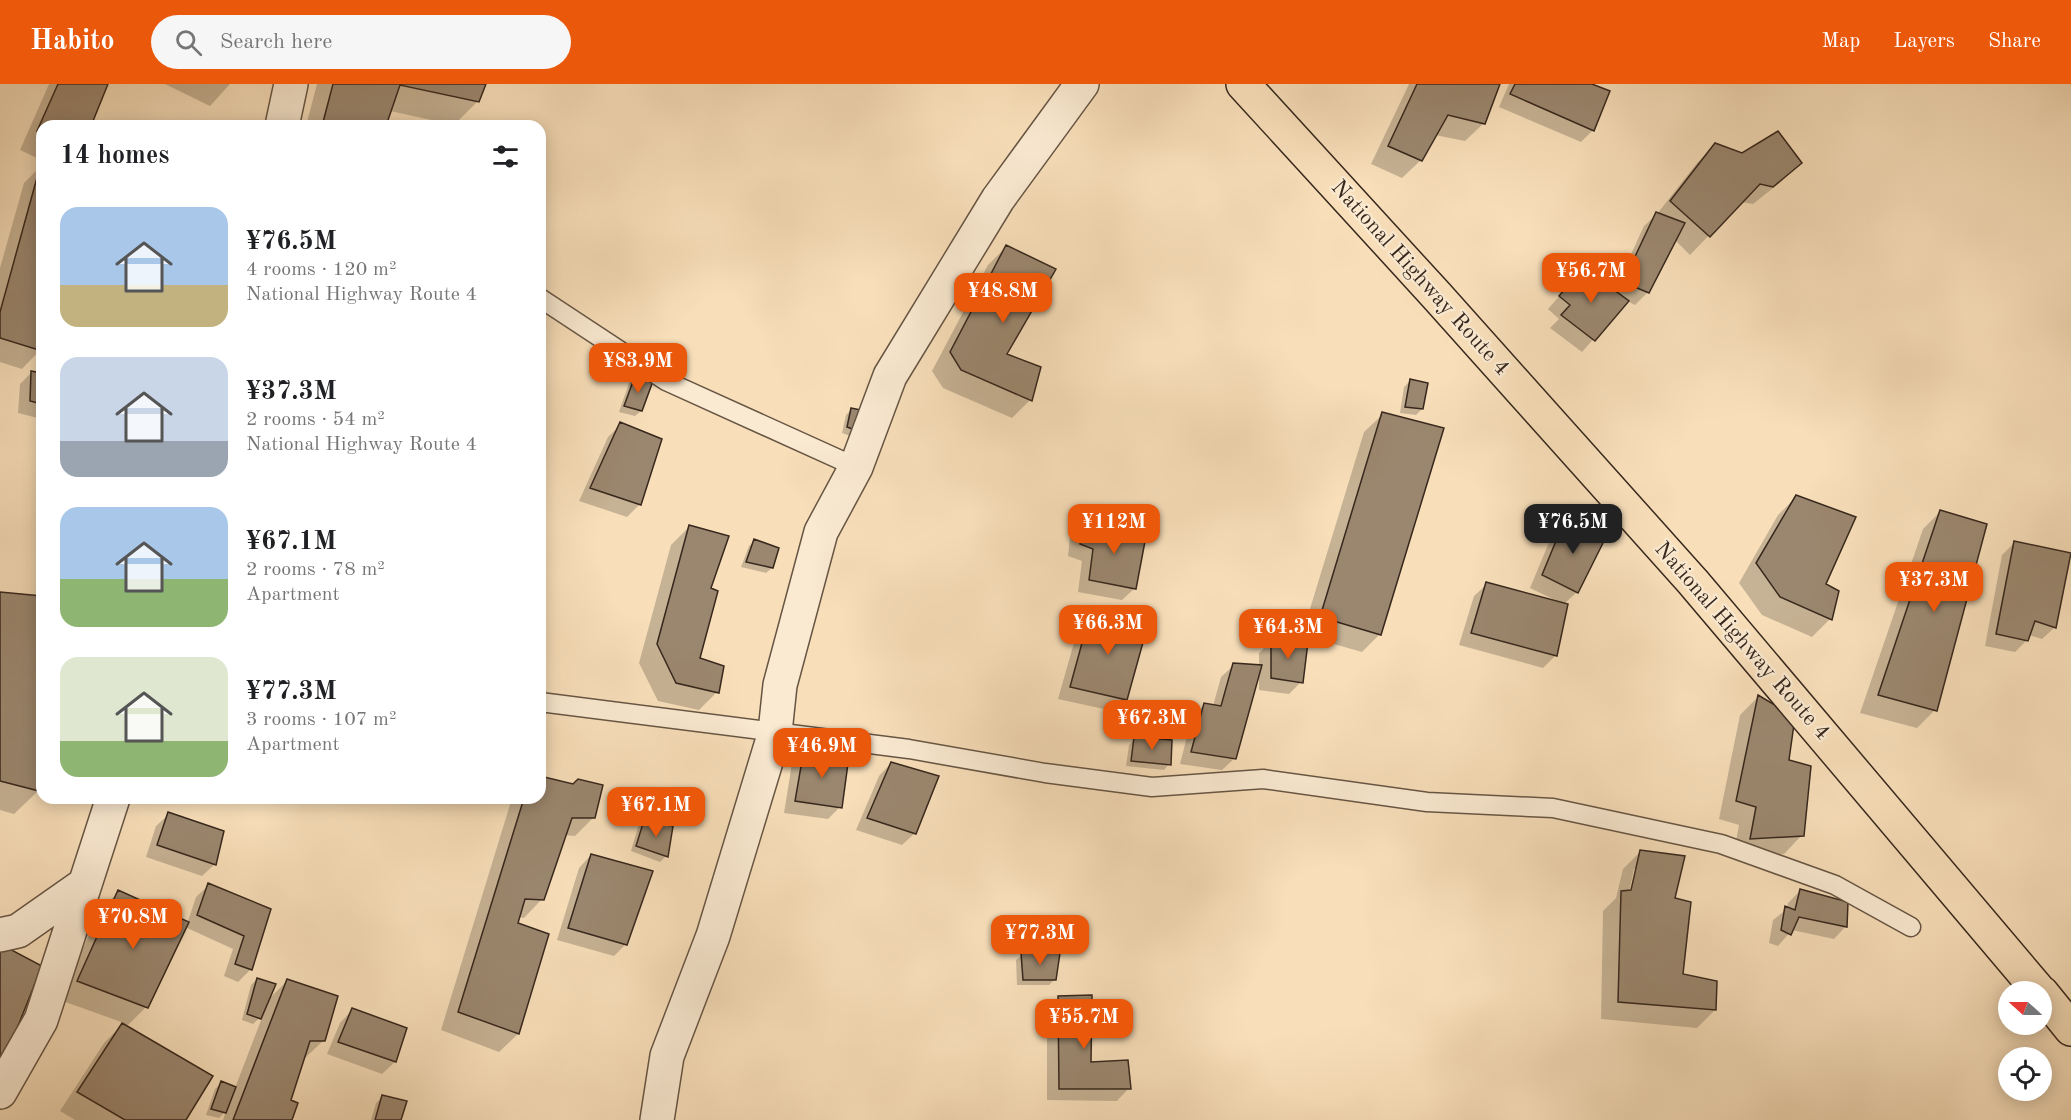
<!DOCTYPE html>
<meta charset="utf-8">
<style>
:root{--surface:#fff;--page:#f6f6f6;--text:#202124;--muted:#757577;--accent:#ea580c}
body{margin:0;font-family:"Old Standard TT",serif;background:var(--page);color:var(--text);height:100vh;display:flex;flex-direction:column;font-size:22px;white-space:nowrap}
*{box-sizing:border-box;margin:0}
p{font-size:20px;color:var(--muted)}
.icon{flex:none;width:33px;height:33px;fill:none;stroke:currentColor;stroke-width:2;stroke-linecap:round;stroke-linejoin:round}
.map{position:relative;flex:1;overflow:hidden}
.panel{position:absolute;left:36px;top:36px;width:510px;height:684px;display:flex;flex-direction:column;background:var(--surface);border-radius:18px;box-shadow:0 3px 15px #0003}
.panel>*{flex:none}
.needle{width:39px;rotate:291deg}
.buttons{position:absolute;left:1998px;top:897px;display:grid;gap:12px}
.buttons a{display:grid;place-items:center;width:54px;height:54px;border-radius:50%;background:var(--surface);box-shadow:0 3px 15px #0003;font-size:30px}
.price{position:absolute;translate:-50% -51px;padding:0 14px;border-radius:12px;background:var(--accent);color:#fff;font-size:20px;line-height:39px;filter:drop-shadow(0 2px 3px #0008)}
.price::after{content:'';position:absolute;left:50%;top:36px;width:18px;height:14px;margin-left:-9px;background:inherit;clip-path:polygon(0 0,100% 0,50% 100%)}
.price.on{background:#222;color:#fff}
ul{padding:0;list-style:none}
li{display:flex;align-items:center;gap:18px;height:150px;padding:0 24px}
li span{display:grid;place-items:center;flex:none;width:168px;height:120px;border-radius:18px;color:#555}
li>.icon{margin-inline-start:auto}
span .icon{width:72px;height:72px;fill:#fffc;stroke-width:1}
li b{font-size:26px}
h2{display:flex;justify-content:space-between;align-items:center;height:72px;padding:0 24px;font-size:26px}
header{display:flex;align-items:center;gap:36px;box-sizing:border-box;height:84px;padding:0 30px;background:var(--accent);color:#fff}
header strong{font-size:28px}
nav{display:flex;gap:33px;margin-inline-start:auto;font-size:21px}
.search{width:420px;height:54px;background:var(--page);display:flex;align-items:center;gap:15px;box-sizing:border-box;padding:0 21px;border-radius:33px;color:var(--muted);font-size:22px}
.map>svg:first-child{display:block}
.shadow{fill:#0003;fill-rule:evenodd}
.building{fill:#9b876f;stroke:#37271d;stroke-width:1.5}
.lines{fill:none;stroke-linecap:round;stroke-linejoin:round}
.service-casing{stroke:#675544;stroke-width:21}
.minor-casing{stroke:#675544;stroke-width:36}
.trunk-casing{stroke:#37271d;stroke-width:36}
.service{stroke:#faead2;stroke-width:18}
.minor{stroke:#faead2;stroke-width:33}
.trunk{stroke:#f8dfba;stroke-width:33}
.labels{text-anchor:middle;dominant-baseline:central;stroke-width:4.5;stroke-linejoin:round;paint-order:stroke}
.street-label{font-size:22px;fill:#37271d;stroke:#faead2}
</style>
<header>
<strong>Habito</strong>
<div class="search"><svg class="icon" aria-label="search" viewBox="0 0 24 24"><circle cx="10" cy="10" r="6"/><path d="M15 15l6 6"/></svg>Search here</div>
<nav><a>Map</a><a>Layers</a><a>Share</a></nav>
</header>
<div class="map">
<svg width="2071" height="1036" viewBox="0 0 2071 1036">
<rect width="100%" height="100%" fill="#f8dfba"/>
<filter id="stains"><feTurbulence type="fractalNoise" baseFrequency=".00333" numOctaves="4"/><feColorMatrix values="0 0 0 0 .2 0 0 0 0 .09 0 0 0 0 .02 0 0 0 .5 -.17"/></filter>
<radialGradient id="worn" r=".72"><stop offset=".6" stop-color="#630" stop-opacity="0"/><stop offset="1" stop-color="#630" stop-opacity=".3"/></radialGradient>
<!-- shadow -->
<path class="shadow" d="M49 0H107L89 42H42V69L37 74 20 66Z
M165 0H230L210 22Z
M317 0H485L478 17 454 41 390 27 385 42H306Z
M1409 0H1499L1484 39 1465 57 1435 51 1421 76 1402 94 1371 80Z
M1509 0H1588L1593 46 1581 58 1499 23Z
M1715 61 1742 70 1800 79 1782 97 1753 120 1741 118 1690 171 1675 156 1648 208 1635 221 1627 217 1582 268 1550 244 1559 235 1548 225 1583 185 1614 207 1644 142 1657 130 1697 79Z
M42 81V261L40 266 22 285 0 278V184L24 99Z
M1006 163 1004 271 1039 284 1030 316 1012 334 943 304 932 287 988 181Z
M32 288 42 291V335L18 329 20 300Z
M635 293 641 327 635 332 619 328 629 299Z
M1410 297 1422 325 1416 331 1400 329 1404 303Z
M852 325 864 328 853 353 842 349 846 331Z
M1383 330 1380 550 1362 568 1302 551 1364 348Z
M621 340 640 420 627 433 579 417 608 353Z
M1796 413 1824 501 1830 535 1812 553 1762 531 1739 499 1778 431Z
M1941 427 1935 626 1917 644 1860 629 1923 445Z
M1566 436 1577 508 1564 520 1567 521 1555 572 1543 584 1459 561 1474 512 1487 500 1556 518 1557 517 1530 504 1553 449Z
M1082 441 1135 504 1122 516 1078 508 1082 477 1068 472 1070 453Z
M689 443 709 505 699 575 717 608 699 626 658 617 639 579 671 461Z
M755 457 772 484 766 489 741 483 749 462Z
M2014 459 2055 543 2042 555 2029 551 2027 556 2015 568 1985 562 2002 471Z
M0 509 42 514V684L38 707 14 730 0 726Z
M1091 528 1126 615 1113 627 1058 615 1079 541Z
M1272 556 1301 598 1289 610 1259 606V589L1235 674 1222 686 1180 680 1192 633 1204 621 1213 622 1221 593 1234 581 1259 582V569Z
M1758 613 1788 677 1802 751 1784 770 1733 773 1739 741 1719 735 1740 631Z
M1135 655 1169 680 1164 686 1126 682 1129 661Z
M804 666 840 723 828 735 784 729 792 679Z
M891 679 915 749 902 761 856 746 879 692Z
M540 694 594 733 575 752 565 751 542 815 524 834 518 833 516 840 547 851 518 950 499 968 441 946 512 714H540Z
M169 730 215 780 202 792 146 773 156 742Z
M644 737 666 772 660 778 631 767 638 743Z
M1641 767 1674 816 1682 891 1715 926 1697 944 1601 935 1603 827 1616 814 1623 785ZM1634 785H1637L1631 813H1628Z
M591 771 626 860 614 872 557 856 579 784Z
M209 801 270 825 251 885 238 898 224 892 233 865 185 843 146 923 126 943 184 1036H75L60 1027 104 959 124 939 60 916 100 826 119 808 187 840 196 813Z
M1800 807 1846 842 1834 855 1792 846 1778 862 1769 859 1773 836 1787 825 1788 819Z
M1022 871 1055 895 1049 901H1017L1016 876Z
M257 895 267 917 287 897 324 956 305 974H303L289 1017 291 1036H223L226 1027 219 1034 206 1031 215 1005 221 999 235 1004 263 931 253 940 242 936 251 901Z
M1059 913 1089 980 1129 1004 1117 1017 1047 1016V926Z
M352 926 395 978 382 990 327 970 340 939Z
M382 1013 399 1036H371L376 1019Z"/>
<!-- building -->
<path class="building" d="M58 0H108L91 42H42V49L37 47Z
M333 0H486L479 18 400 1 386 42H322Z
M1417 0H1500L1485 40 1448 31 1422 77 1388 62Z
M1515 0H1592L1610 7 1594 47 1510 10Z
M1778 47 1802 79 1773 103 1760 100 1710 153 1670 117 1715 59 1742 69Z
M41 79H42V267L0 254V228Z
M1656 128 1685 139 1649 209 1623 198Z
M1006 161 1056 185 1007 270 1041 283 1032 317 961 286 950 268Z
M1583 183 1629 217 1595 257 1561 231 1570 221 1559 212Z
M31 287 42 289V320L30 317Z
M635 292 653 297 642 327 624 322Z
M1410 295 1428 299 1423 325 1405 323Z
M851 324 866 327 860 348 847 343Z
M1382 328 1444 344 1381 551 1320 533Z
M620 338 662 355 641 421 590 404Z
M1796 411 1856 433 1826 500 1839 507 1832 536 1780 513 1756 479Z
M1940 426 1987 440 1937 627 1878 611Z
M1565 435 1607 451 1578 509 1542 491Z
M1081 439 1146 452 1136 505 1089 496 1093 465 1080 460Z
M689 441 729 452 711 504 718 507 700 574 724 582 719 609 676 599 657 560Z
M754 455 779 464 773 484 746 478Z
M2014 457 2071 469 2056 544 2035 537 2028 557 1996 550Z
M1486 498 1568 520 1557 572 1471 549Z
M0 508 42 512V692L39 707 0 697Z
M1091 526 1147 544 1127 616 1070 603Z
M1271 555 1308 558 1303 599 1271 594Z
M1233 579 1262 581 1236 675 1191 668 1204 619 1221 622Z
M1758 611 1795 633 1789 676 1811 682 1804 752 1750 755 1756 723 1736 717Z
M1134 653 1172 656 1171 681 1131 677Z
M804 665 849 672 842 724 795 717Z
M891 678 939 692 916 750 867 734Z
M540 692 573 700 578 695 603 701 595 734H572L544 816 525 815 518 839 549 850 519 950 458 928 524 714H540Z
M168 728 224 747 216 781 157 761Z
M644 736 673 742 668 773 636 762Z
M1640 766 1685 772 1675 814 1691 818 1683 890 1717 897 1716 926 1618 918 1621 807 1631 806Z
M591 770 653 787 627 861 568 844Z
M208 799 271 825 252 886 235 880 244 852 197 831Z
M1800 805 1848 818 1847 843 1799 833 1791 851 1781 846 1785 822 1795 826Z
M118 806 189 838 148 924 77 897Z
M0 860 42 882 0 987Z
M1021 869H1060L1056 896H1023Z
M257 894 276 900 261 935 247 930Z
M287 895 338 912 325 957H310L291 1016 298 1019 292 1036H233Z
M1092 911 1091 978 1128 976 1131 1005H1059L1058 912Z
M352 924 407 944 396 978 338 958Z
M122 939 213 992 186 1036H125L77 1008Z
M221 997 236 1003 226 1029 211 1025Z
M382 1011 407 1017 401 1036H375Z"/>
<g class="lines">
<!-- service casing -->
<g class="service-casing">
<path id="service" d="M540 214 666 297 856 383
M540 618 909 665 1045 689 1152 703 1263 695 1427 718 1553 724 1721 760 1835 801 1911 843"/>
</g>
<!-- minor casing -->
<g class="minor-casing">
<path id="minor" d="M282 42 291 0
M0 851 18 847 85 800
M0 1008 41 936 113 714
M657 1036 667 972 713 852 775 648 780 601 821 448 856 383 890 292 998 115 1082 0"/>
</g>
<!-- trunk casing -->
<g class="trunk-casing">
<path id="trunk" d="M1243 0 1437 212 1693 498 2040 908
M2042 909 2071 945"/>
</g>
<!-- service -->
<use href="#service" class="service"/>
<!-- minor -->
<use href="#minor" class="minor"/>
<!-- trunk -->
<use href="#trunk" class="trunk"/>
</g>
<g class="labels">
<!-- street labels -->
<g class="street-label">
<text transform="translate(1420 194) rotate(48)">National Highway Route 4</text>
<text transform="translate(1742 557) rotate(49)">National Highway Route 4</text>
</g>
</g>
<rect width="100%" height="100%" filter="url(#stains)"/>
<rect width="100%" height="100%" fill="url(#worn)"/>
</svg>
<div class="buttons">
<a><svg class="needle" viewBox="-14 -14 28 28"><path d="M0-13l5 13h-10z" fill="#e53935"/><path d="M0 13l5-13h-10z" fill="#757577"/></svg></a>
<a><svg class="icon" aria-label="locate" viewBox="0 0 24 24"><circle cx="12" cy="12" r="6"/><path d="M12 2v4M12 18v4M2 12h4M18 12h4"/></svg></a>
</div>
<b class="price" style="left:1591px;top:220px">¥56.7M</b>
<b class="price" style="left:1003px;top:240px">¥48.8M</b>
<b class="price" style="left:638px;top:310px">¥83.9M</b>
<b class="price" style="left:1114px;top:471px">¥112M</b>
<b class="price on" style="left:1573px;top:471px">¥76.5M</b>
<b class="price" style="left:1934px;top:529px">¥37.3M</b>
<b class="price" style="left:1108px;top:572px">¥66.3M</b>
<b class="price" style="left:1288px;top:576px">¥64.3M</b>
<b class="price" style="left:1152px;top:667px">¥67.3M</b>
<b class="price" style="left:822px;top:695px">¥46.9M</b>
<b class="price" style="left:656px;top:754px">¥67.1M</b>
<b class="price" style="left:133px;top:866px">¥70.8M</b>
<b class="price" style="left:1040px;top:882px">¥77.3M</b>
<b class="price" style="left:1084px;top:966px">¥55.7M</b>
<section class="panel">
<h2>14 homes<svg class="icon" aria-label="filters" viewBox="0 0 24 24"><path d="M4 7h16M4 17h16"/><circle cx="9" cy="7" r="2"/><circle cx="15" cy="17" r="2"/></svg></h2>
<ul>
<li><span style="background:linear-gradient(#a9c7e8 65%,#c2b280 0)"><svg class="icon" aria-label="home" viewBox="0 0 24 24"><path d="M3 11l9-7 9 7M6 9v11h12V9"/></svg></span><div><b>¥76.5M</b><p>4 rooms · 120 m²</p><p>National Highway Route 4</p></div></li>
<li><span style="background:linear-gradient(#c9d6e8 70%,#9aa5b1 0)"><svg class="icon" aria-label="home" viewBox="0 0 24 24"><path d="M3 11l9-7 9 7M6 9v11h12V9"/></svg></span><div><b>¥37.3M</b><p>2 rooms · 54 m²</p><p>National Highway Route 4</p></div></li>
<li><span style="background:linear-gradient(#a9c7e8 60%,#8fb573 0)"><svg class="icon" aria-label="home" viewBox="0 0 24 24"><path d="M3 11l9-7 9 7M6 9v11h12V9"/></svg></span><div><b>¥67.1M</b><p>2 rooms · 78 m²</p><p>Apartment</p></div></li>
<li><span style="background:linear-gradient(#dfe7d0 70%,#8fb573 0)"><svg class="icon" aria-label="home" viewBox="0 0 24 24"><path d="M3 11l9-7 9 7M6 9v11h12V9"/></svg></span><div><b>¥77.3M</b><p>3 rooms · 107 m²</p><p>Apartment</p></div></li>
</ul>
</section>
</div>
